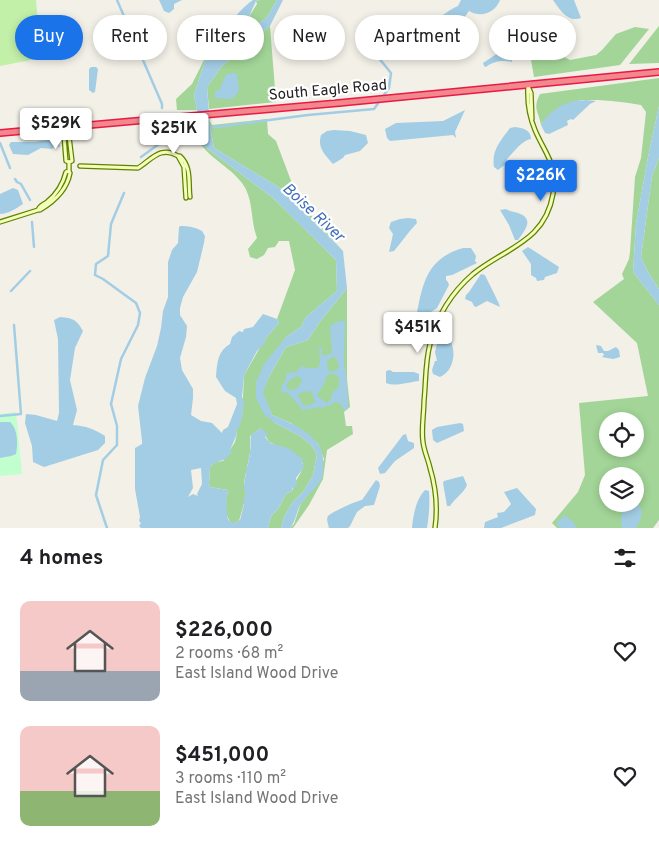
<!DOCTYPE html>
<meta charset="utf-8">
<style>
:root{--surface:#fff;--page:#f6f6f6;--text:#202124;--muted:#757577;--accent:#1a73e8}
body{margin:0;font-family:Overpass,sans-serif;background:var(--page);color:var(--text);height:100vh;display:flex;flex-direction:column;font-size:19px;white-space:nowrap}
*{box-sizing:border-box;margin:0}
p{font-size:16px;color:var(--muted)}
.icon{flex:none;width:28px;height:28px;fill:none;stroke:currentColor;stroke-width:2;stroke-linecap:round;stroke-linejoin:round}
.map{position:relative;height:528px;overflow:hidden}
.panel{display:flex;flex-direction:column;background:var(--surface);flex:1}
.panel>*{flex:none}
.top-card{position:absolute;left:15px;top:15px;width:630px;height:45px;display:flex;gap:10px}
.buttons{position:absolute;left:599px;top:412px;display:grid;gap:10px}
.buttons a{display:grid;place-items:center;width:45px;height:45px;border-radius:50%;background:var(--surface);box-shadow:0 2px 8px #0003;font-size:25px}
.price{position:absolute;translate:-50% -42px;padding:0 11px;border-radius:5px;background:#fff;color:#222;font-size:16px;line-height:32px;filter:drop-shadow(0 1px 2px #0008)}
.price::after{content:'';position:absolute;left:50%;top:30px;width:15px;height:11px;margin-left:-8px;background:inherit;clip-path:polygon(0 0,100% 0,50% 100%)}
.price.current{background:var(--accent);color:#fff}
ul{padding:0;list-style:none}
li{display:flex;align-items:center;gap:15px;height:125px;padding:0 20px}
li span{display:grid;place-items:center;flex:none;width:140px;height:100px;border-radius:10px;color:#555}
li>.icon{margin-inline-start:auto}
span .icon{width:60px;height:60px;fill:#fffc;stroke-width:1}
li b{font-size:21px}
h2{display:flex;justify-content:space-between;align-items:center;height:60px;padding:0 20px;font-size:21px}
.chip{padding:0 18px;border-radius:22px;background:var(--surface);box-shadow:0 2px 8px #0003;font-size:18px;line-height:45px}
.chip.current{background:var(--accent);color:#fff}
.map>svg:first-child{display:block}
.grass{fill:#c3f0a8}
.forest{fill:#a2d597;fill-rule:evenodd}
.park{fill:#c1ffce}
.water{fill:#a3cde4;fill-rule:evenodd}
.lines{fill:none;stroke-linecap:round;stroke-linejoin:round}
.canal{stroke:#a3cde4;stroke-width:2.5}
.secondary-casing{stroke:#628000;stroke-width:5.5}
.highway-casing{stroke:#ed1745;stroke-width:8}
.secondary{stroke:#f2ffb8;stroke-width:3}
.highway{stroke:#f0888e;stroke-width:5}
.labels{text-anchor:middle;dominant-baseline:central;stroke-width:4.5;stroke-linejoin:round;paint-order:stroke}
.street-label{font-size:15px;fill:#212121;stroke:#fff}
.water-label{font-size:16px;font-style:italic;fill:#426fbc;stroke:#fff}
</style>
<div class="map">
<svg width="659" height="528" viewBox="0 0 659 528">
<rect width="100%" height="100%" fill="#f2f0e7"/>
<!-- grass -->
<path class="grass" d="M0 0H36L41 58 0 66Z"/>
<!-- forest -->
<path class="forest" d="M260 0H277L267 17 251 30 205 61 194 95 197 110H177L176 99 192 84 205 58 232 38 233 33 241 27 238 21 243 16 247 20 257 4 256 1Z
M270 26 276 102 209 109 207 87 222 66Z
M525 26 536 32 553 51 570 60 596 55 602 50 616 34 635 27 649 29 620 65 534 77Z
M659 26V63L629 64Z
M659 78V106L648 157 636 224 633 272 659 305V520L653 528H557L552 523 578 492 585 475 579 403 648 396 637 343 593 302 624 279 622 274 629 259 630 252 635 177 641 158 646 112 641 105C628 102 584 97 573 102 563 107 553 115 543 122L541 125C539 112 532 109 540 94ZM608 421H635V449H608ZM608 476H635V504H608Z
M267 119 268 134 276 141 299 202 343 251 280 188 214 148 209 120 212 125Z
M195 121H199L204 146 273 198 336 260 337 291 306 317 301 327 286 337 256 383 275 423 300 436 312 446 317 454 313 475 303 492 293 502 285 515 281 528H268L271 516 278 509 286 494 292 491C294 481 304 471 303 463L290 451 269 442 261 428 250 436V453L244 482 246 496 239 521 232 524C223 514 226 502 228 490L210 487 209 483 210 467 215 462 223 461 235 442 237 434 236 431 242 418 244 375 265 339 279 323 277 319 295 270 289 241H279L275 247 268 248 264 255 257 259 250 257 248 249 257 238C250 219 254 199 242 183 227 162 192 152 195 121Z
M659 158V289L648 272 641 257 652 176Z
M347 288V379L350 407 344 412 346 426H352L353 434 327 450 323 479 309 505 293 528H290L294 524 301 503 311 491 324 459 318 444 291 423 272 415 262 392 270 375 286 347 308 340 319 323Z"/>
<!-- park -->
<path class="park" d="M16 412 22 474 0 476V414Z"/>
<!-- water -->
<path class="water" d="M159 0H182L174 4V9L169 13 164 11Z
M253 0H260L256 1 247 21 243 16 238 20 240 24H242L228 37 224 36C224 26 244 6 253 0Z
M277 0H283L270 26 222 66 207 87 210 127 214 148 280 188 343 251 347 288 319 323 308 340 286 347 270 375 263 392 272 415C294 424 326 437 323 465 323 470 323 476 321 480 316 488 308 494 303 501 296 509 297 520 290 528H281L285 515 293 502 303 492 313 475 317 454 312 446 300 436 275 423 264 414 256 398V383L264 364 286 337 301 327 306 317 337 291 336 260 273 198 204 146 194 95 205 61 251 30 267 17Z
M461 0H500C495 13 481 18 469 11L464 18H459L455 22 449 21 441 23 436 18C445 15 450 9 458 6Z
M553 0H574L581 18C568 23 560 10 553 0Z
M512 46V62C504 60 493 61 486 67L484 66 483 63 498 53Z
M91 67H96L98 69 95 92 93 93 89 90V69Z
M232 73 237 74 239 91 232 99 215 98V92L219 90 226 75Z
M586 100 596 101 590 104 573 120 571 119 567 121 568 125 549 134 545 133 541 125C548 113 560 104 574 101 578 100 582 101 586 100Z
M659 106V158L652 176 641 257 648 272 659 289V305L633 272 636 224 648 157Z
M465 110 455 132 456 138 453 135 390 141 387 138 385 129 396 123 443 121Z
M515 127C523 128 531 130 531 139 521 141 514 152 507 159V163L498 170 494 167C491 151 501 140 510 128Z
M334 130 350 131 366 135 368 143 360 151 345 155 343 158 333 164C325 155 317 148 321 135L327 131Z
M54 139 59 140 60 147 55 146 52 149 41 148 28 155 13 154 9 145 11 142H35Z
M13 188 18 190 23 204C17 208 8 214 0 214V194Z
M506 209C511 212 514 212 518 213 535 219 525 230 518 240H515L509 225 500 210Z
M408 218 416 219 417 223C408 232 402 242 394 251L389 252 393 234 389 228 391 222 400 219Z
M180 226C188 226 195 227 202 231L205 236 204 243 197 272 183 297 180 308V315L187 326 186 337 180 358 182 370 193 389V398L191 415 201 421 212 423 222 433 223 430 228 427 237 404 236 398 225 391 216 377C217 362 218 351 230 344L232 337 239 331 243 332 244 329 253 327 263 314 277 319 279 323 265 339 266 342 257 351 244 375 242 397 245 403 243 405C243 413 242 426 236 431L237 434 230 450 232 452C223 464 219 458 210 467L209 483 210 487 228 490C226 504 226 506 228 520L234 523 240 520 244 504 243 499 246 496C241 483 247 478 246 467L248 465C248 460 250 457 250 452 251 446 250 441 251 435L261 428 268 434 265 437 270 443 288 448 303 459 302 462 304 467 296 478 297 486 292 488V491L286 494 278 509 271 516 268 528H141L139 526 141 523 139 521 140 517 135 489V448L142 444V441L138 406 145 378 157 346 161 328 163 311 168 297V262L172 250 178 243 179 227ZM201 468 202 484 197 494 198 496 193 494 188 497 193 488 191 470Z
M528 247 559 267 557 273 545 277 544 280 537 281 536 278 531 275V264L522 251Z
M463 248H471L476 256 475 261 477 263 452 275 446 276V280L448 282 449 285 437 308 431 312 428 327H418L415 323C422 288 424 259 463 248Z
M481 274 485 275C487 280 500 304 500 307L487 301 476 307 474 306 472 302 465 299 466 295 469 292Z
M60 317C73 318 77 320 83 331L75 348 70 380 77 410 73 425C86 426 94 429 105 436V443L98 450 44 467 33 462 32 446 25 423 26 414 36 415 57 421 59 413 58 339 54 320Z
M339 321H345L344 364C346 368 349 404 348 409L344 410 341 404 336 402 323 408 320 407 303 410 287 392 282 393 281 386 285 382 287 373 296 372 302 366 306 368H318L320 364 319 347 322 348 321 354 324 356 332 353 330 326ZM332 357 336 358 339 366 336 371H329L328 369 327 361ZM330 374H334L339 377V387L332 393 331 399 327 403 317 396C319 389 326 385 326 376ZM297 376 300 377 302 381 297 389 289 390 286 386 290 380ZM307 391 312 393 315 401 313 404 304 406 298 396 300 393Z
M440 332C458 338 458 369 440 377L433 374 432 370 435 361H437L435 352Z
M596 345 601 346 604 351H608L616 347 619 350 620 357 613 359 602 357 604 355 603 353H598Z
M390 370 393 372H414L419 374V381C409 382 396 387 386 383V371Z
M0 422H10C18 429 18 444 16 454L11 456 0 458Z
M460 423 463 424 464 431 437 443 433 440 432 430 437 427Z
M406 434 408 441 414 443V448L395 461 385 473 380 474 378 468 403 435Z
M463 476 467 485C464 493 455 498 450 506H447L443 483 444 481Z
M376 480 379 482 380 486 374 505 365 506 357 512 350 526 348 528H329C328 524 326 519 328 516 330 513 358 500 362 500Z
M517 488 536 509 535 515 501 528H484L485 522 498 517 497 513 504 512 511 504 504 492Z
M425 490 429 491C430 503 429 516 427 528H412C413 516 416 499 425 490Z
M627 504 640 506C644 513 640 521 636 528H622L621 521 623 506Z
M565 515 575 524 576 528H560L556 524Z"/>
<g class="lines">
<!-- canal -->
<path class="canal" d="M117 0 162 104V108
M209 128 308 115 374 109 389 88 391 73 378 57 379 46
M0 143 10 168
M141 157 163 141V132
M15 179 17 182 21 184 30 200
M32 222 34 247
M11 291 30 271
M0 416 21 414 14 325
M107 528 96 495 103 460 117 445V426L111 404 121 359 138 325 140 313 136 303 103 279 95 275 96 264 108 256 111 224 124 193"/>
<!-- secondary casing -->
<g class="secondary-casing">
<path id="secondary" d="M528 86 531 93 532 119
M170 119V133L172 146 174 145 173 133 171 129
M66 127V135L64 136 66 161 69 162
M80 166 138 168C151 160 161 145 178 156
M186 198 184 167 178 156H180C192 167 188 183 190 197
M38 210C40 205 43 205 47 202 57 194 63 184 66 172L69 171
M0 222 38 210H40C55 201 67 190 70 173L69 171V162L72 161 69 136 66 135
M435 528C438 507 436 488 430 468 428 459 424 451 423 442 421 429 424 414 424 401 426 382 425 363 430 344 436 317 452 292 473 274 505 248 545 242 553 194 558 164 545 154 535 130 529 116 527 100 528 85"/>
</g>
<!-- highway casing -->
<g class="highway-casing">
<path id="highway" d="M0 133 339 103 659 72"/>
</g>
<!-- secondary -->
<use href="#secondary" class="secondary"/>
<!-- highway -->
<use href="#highway" class="highway"/>
</g>
<g class="labels">
<!-- street labels -->
<g class="street-label">
<text transform="translate(328 91) rotate(-5)">South Eagle Road</text>
</g>
<!-- water labels -->
<g class="water-label">
<text transform="translate(313 213) rotate(43)">Boise River</text>
</g>
</g>
</svg>
<div class="buttons">
<a><svg class="icon" aria-label="locate" viewBox="0 0 24 24"><circle cx="12" cy="12" r="6"/><path d="M12 2v4M12 18v4M2 12h4M18 12h4"/></svg></a>
<a><svg class="icon" aria-label="layers" viewBox="0 0 24 24"><path d="M12 4l9 5-9 5-9-5zM3 14l9 5 9-5"/></svg></a>
</div>
<b class="price" style="left:56px;top:150px">$529K</b>
<b class="price" style="left:174px;top:155px">$251K</b>
<b class="price current" style="left:541px;top:202px">$226K</b>
<b class="price" style="left:418px;top:354px">$451K</b>
<div class="top-card">
<a class="chip current">Buy</a>
<a class="chip">Rent</a>
<a class="chip">Filters</a>
<a class="chip">New</a>
<a class="chip">Apartment</a>
<a class="chip">House</a>
</div>
</div>
<section class="panel">
<h2>4 homes<svg class="icon" aria-label="filters" viewBox="0 0 24 24"><path d="M4 7h16M4 17h16"/><circle cx="9" cy="7" r="2"/><circle cx="15" cy="17" r="2"/></svg></h2>
<ul>
<li><span style="background:linear-gradient(#f6c9c9 70%,#9aa5b1 0)"><svg class="icon" aria-label="home" viewBox="0 0 24 24"><path d="M3 11l9-7 9 7M6 9v11h12V9"/></svg></span><div><b>$226,000</b><p>2 rooms · 68 m²</p><p>East Island Wood Drive</p></div><svg class="icon" aria-label="heart" viewBox="0 0 24 24"><path d="M12 20l-8-8c-3-5 5-10 8-4 3-6 11-1 8 4z"/></svg></li>
<li><span style="background:linear-gradient(#f6c9c9 65%,#8fb573 0)"><svg class="icon" aria-label="home" viewBox="0 0 24 24"><path d="M3 11l9-7 9 7M6 9v11h12V9"/></svg></span><div><b>$451,000</b><p>3 rooms · 110 m²</p><p>East Island Wood Drive</p></div><svg class="icon" aria-label="heart" viewBox="0 0 24 24"><path d="M12 20l-8-8c-3-5 5-10 8-4 3-6 11-1 8 4z"/></svg></li>
</ul>
</section>
